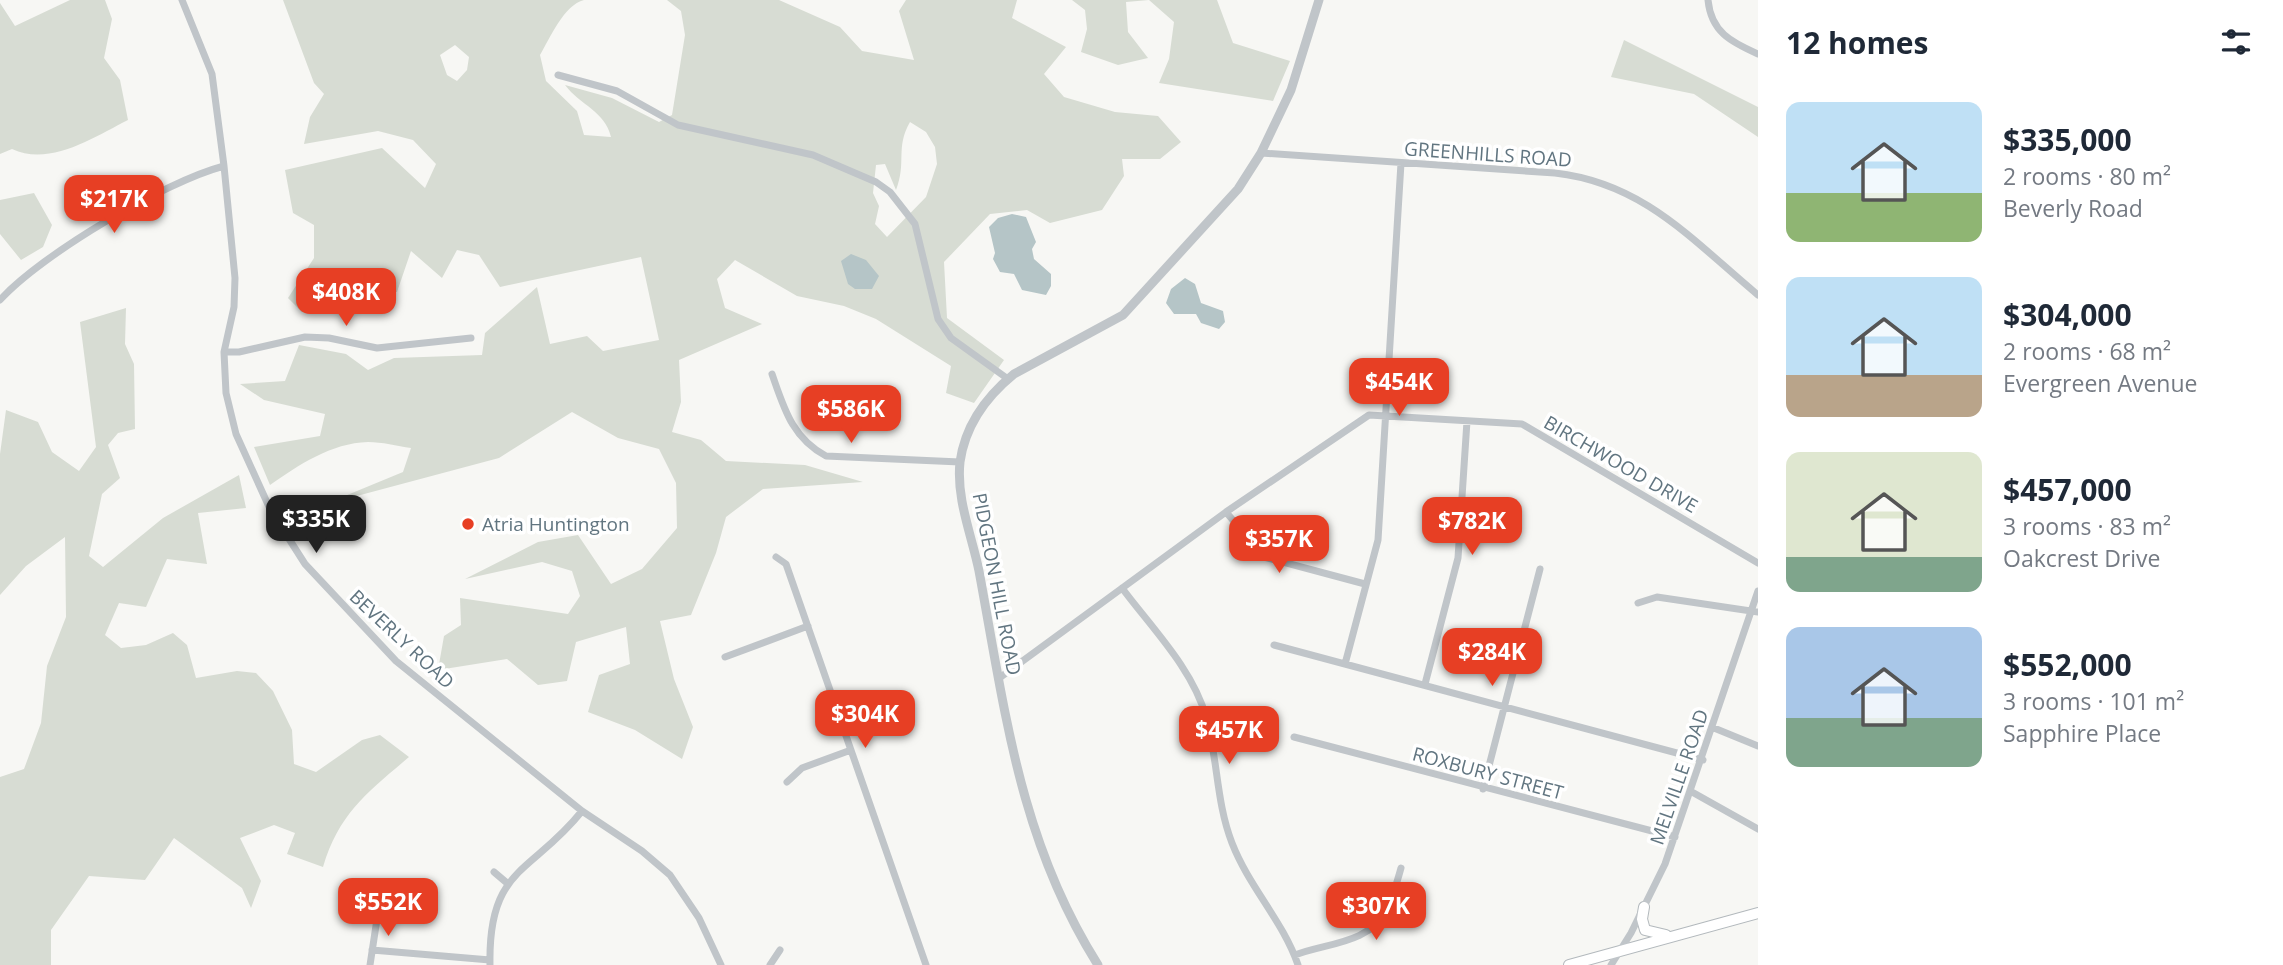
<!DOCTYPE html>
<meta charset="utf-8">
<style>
:root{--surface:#fff;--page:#f6f6f7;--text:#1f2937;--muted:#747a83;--accent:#e73f24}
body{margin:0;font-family:"Open Sans",sans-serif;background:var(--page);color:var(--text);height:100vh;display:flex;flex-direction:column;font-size:26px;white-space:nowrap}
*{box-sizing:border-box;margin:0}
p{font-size:23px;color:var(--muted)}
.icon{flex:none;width:38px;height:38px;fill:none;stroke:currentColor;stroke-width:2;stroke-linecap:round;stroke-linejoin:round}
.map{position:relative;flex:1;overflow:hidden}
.sheet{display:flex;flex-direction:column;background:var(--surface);width:525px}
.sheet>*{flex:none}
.price{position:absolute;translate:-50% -60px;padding:0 16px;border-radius:14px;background:var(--accent);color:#fff;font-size:23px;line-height:46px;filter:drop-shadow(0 2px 4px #0008)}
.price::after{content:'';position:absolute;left:50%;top:42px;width:21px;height:16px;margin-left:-10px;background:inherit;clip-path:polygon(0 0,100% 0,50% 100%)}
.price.active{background:#222;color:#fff}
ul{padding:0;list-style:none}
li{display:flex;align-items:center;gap:21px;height:175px;padding:0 28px}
li span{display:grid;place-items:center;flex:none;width:196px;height:140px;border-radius:14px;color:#555}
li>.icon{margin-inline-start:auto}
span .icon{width:84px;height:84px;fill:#fffc;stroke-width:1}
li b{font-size:30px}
h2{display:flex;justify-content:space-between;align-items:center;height:84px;padding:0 28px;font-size:30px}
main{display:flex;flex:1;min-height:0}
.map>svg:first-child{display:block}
.green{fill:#d7dcd3;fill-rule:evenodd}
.water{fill:#b5c5c7}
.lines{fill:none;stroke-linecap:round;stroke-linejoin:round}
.primary-casing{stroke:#b3b9bd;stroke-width:12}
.minor{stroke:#c0c5c9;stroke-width:7}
.tertiary{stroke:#c0c5c9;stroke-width:9}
.primary{stroke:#fff;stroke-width:10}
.poi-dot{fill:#e73f24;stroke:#fff;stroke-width:2.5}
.labels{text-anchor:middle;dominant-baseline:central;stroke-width:7;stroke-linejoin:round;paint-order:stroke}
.street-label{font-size:19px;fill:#617580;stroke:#fff}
.poi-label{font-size:19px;fill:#617580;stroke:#fff;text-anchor:start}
</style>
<main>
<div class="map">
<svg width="1758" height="965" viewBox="0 0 1758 965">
<rect width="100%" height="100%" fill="#f7f7f4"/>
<!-- green -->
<path class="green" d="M70 0H105L112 19 104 58 120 80 128 120C94 137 50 167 12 149L0 154V3L15 26Z
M283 0H584C564 5 550 38 540 55L546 81 577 111 584 135 611 137C605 111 580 105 565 85L612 98 659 122 672 115 685 35 681 11 667 0H779L840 27 862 51 914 60 899 11 906 0H1017L1012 18 1066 47 1044 74 1064 97 1115 112 1158 116 1181 142 1160 159H1122L1124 176 1102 210 1050 223 1027 210 990 214 944 262 947 318 1004 360 974 403 946 393 951 366 876 319 844 306 797 296 735 260 717 279 725 308 762 324 679 360 681 402 672 432 701 440 726 461 805 465 863 482 763 489 726 517 716 553 691 615 660 621 674 679 693 727 682 759 635 730 588 712 599 675 630 664 626 627 576 642 567 681 538 685 507 659 438 670 444 636 461 625 460 598 568 614 580 596 572 571 542 562 465 579 538 542 578 535 611 584 642 569 677 528 676 483 659 449 618 438 572 412 499 458 323 505 403 472 411 448C397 446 382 442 368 442 331 443 299 465 270 485L254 447 320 436 325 414 264 400 240 384 285 381 299 345 346 354 368 370 394 358 482 355 485 333 537 287 550 344 587 336 603 351 659 340 641 257 500 287 479 255 457 250 442 278 411 251 397 292 336 287 302 312 288 298 314 258V225L293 213 285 170 382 148 425 188 436 164 413 140 378 131 304 144 310 117 324 94 314 83ZM455 45 469 57 467 70 457 81 447 75 440 55ZM910 122 926 132 935 147 937 164 926 197 887 237 875 224 879 206 873 193 876 165 885 164 896 190C907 162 895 148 910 122Z
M1072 0H1217L1233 43 1290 61 1273 101 1159 83 1169 59 1174 22 1149 0 1126 2 1128 32 1148 58 1118 65 1081 52 1087 29 1085 10Z
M1624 40 1758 107V137L1694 94 1611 77Z
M34 193 52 225 43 247 21 260 0 234V200Z
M126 308 125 344 134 364 135 429 118 433 108 445 120 478 102 494 89 556 103 567 163 518 239 475 246 508 198 513 207 564 167 559 146 607 119 603 105 635 121 648 146 645 173 633 187 645 196 678 237 671 256 673 273 691 292 730 294 764 316 772 362 740 380 735 409 757C368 792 339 813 323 867L287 854 295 833 274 825 240 838 261 881 251 908 242 888 174 838 145 880 89 876 51 930V965H0V777L24 769 41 723 47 666 66 617 65 537 26 566 0 595V454L6 410 38 422 52 452 79 471 96 447 80 322Z"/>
<!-- water -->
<path class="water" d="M1012 214 1026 217 1036 242 1032 249 1034 259 1051 274V286L1046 295 1022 290 1014 274 1000 272 993 259 995 253 989 227 998 218Z
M851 254 866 260 879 276 872 289H855L848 284 841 261Z
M1185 278 1195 284 1201 303 1223 311 1225 322 1219 329 1201 323 1196 314H1174L1166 303 1171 289Z"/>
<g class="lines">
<!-- primary casing -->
<g class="primary-casing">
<path id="primary" d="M1644 907 1642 919 1645 930 1666 935
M1569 965 1758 913"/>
</g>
<!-- minor -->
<path class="minor" d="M182 0 212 74 224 166 235 278 234 307 224 352 226 393 236 434 270 509 305 564 396 661 582 811 642 851 670 875 699 918 721 965
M1708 0C1711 32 1731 42 1758 54
M558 75 617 91 678 125 813 155 876 182 890 192 915 224 938 319 951 338 1008 379
M1261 153 1555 173C1644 183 1693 241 1758 295
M0 300C42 254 164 182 224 166
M224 352H239L305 337 329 338 377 348 471 338
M772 374C784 408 792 438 826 456L960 462
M1226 512 1264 557 1365 584
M776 557 786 564 926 965
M1122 588C1151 627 1193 669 1206 717 1218 759 1216 802 1232 843 1249 887 1283 921 1298 965
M1638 603 1657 597 1758 612
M1274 645 1703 760
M725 657 808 626
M1345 664 1378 540 1401 163
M998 679 1226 512 1369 415 1522 424 1758 563
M1425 684 1458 558 1467 421
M1714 728 1758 746
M1294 737 1675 837
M787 782 802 768 851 750
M1483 789 1540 569
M1692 792 1758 829
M494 872 507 883
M372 950 490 960
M1295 955C1326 943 1369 944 1387 910 1393 897 1397 882 1401 868
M370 965 377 919 384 906
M490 965C488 866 532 874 582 811
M770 965 780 950
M1611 965 1631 933 1665 864 1758 591"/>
<!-- tertiary -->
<path class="tertiary" d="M1098 965C1020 842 1005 711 979 571 972 536 956 499 960 462 965 426 987 396 1014 374L1123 315 1238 189 1261 153 1291 90 1319 0"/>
<!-- primary -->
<use href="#primary" class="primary"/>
</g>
<!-- markers -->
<circle class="poi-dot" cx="468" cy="524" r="7"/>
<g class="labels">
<!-- street labels -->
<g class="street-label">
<text transform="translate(1488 154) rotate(4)">GREENHILLS ROAD</text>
<text transform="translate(1621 464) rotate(30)">BIRCHWOOD DRIVE</text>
<text transform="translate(997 584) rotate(79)">PIDGEON HILL ROAD</text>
<text transform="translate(402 639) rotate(43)">BEVERLY ROAD</text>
<text transform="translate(1488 773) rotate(15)">ROXBURY STREET</text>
<text transform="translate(1679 777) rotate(-71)">MELVILLE ROAD</text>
</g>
<!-- poi labels -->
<g class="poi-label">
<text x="482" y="524">Atria Huntington</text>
</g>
</g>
</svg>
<b class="price" style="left:114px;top:235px">$217K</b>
<b class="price" style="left:346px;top:328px">$408K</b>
<b class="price" style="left:1399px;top:418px">$454K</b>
<b class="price" style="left:851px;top:445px">$586K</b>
<b class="price active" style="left:316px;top:555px">$335K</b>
<b class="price" style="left:1472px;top:557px">$782K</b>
<b class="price" style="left:1279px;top:575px">$357K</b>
<b class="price" style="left:1492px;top:688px">$284K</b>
<b class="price" style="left:865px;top:750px">$304K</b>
<b class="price" style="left:1229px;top:766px">$457K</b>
<b class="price" style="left:388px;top:938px">$552K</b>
<b class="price" style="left:1376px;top:942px">$307K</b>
</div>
<section class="sheet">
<h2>12 homes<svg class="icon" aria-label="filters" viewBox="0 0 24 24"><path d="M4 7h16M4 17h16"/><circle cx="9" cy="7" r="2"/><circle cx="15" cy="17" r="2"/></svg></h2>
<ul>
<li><span style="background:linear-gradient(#bfe0f5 65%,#8fb573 0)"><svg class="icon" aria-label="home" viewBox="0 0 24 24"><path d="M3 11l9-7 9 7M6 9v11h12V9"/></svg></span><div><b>$335,000</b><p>2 rooms · 80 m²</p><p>Beverly Road</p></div></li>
<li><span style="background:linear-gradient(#bfe0f5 70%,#b9a48a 0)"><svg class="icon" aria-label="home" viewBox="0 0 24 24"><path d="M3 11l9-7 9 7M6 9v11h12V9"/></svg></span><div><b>$304,000</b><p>2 rooms · 68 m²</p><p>Evergreen Avenue</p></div></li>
<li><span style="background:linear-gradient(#dfe7d0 75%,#7fa58c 0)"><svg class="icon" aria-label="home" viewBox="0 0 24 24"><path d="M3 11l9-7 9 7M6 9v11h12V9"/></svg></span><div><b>$457,000</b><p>3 rooms · 83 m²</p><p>Oakcrest Drive</p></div></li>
<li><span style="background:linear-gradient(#a9c7e8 65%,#7fa58c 0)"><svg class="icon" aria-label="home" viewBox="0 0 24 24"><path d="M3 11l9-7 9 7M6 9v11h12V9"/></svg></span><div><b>$552,000</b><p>3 rooms · 101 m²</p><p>Sapphire Place</p></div></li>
</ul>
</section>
</main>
